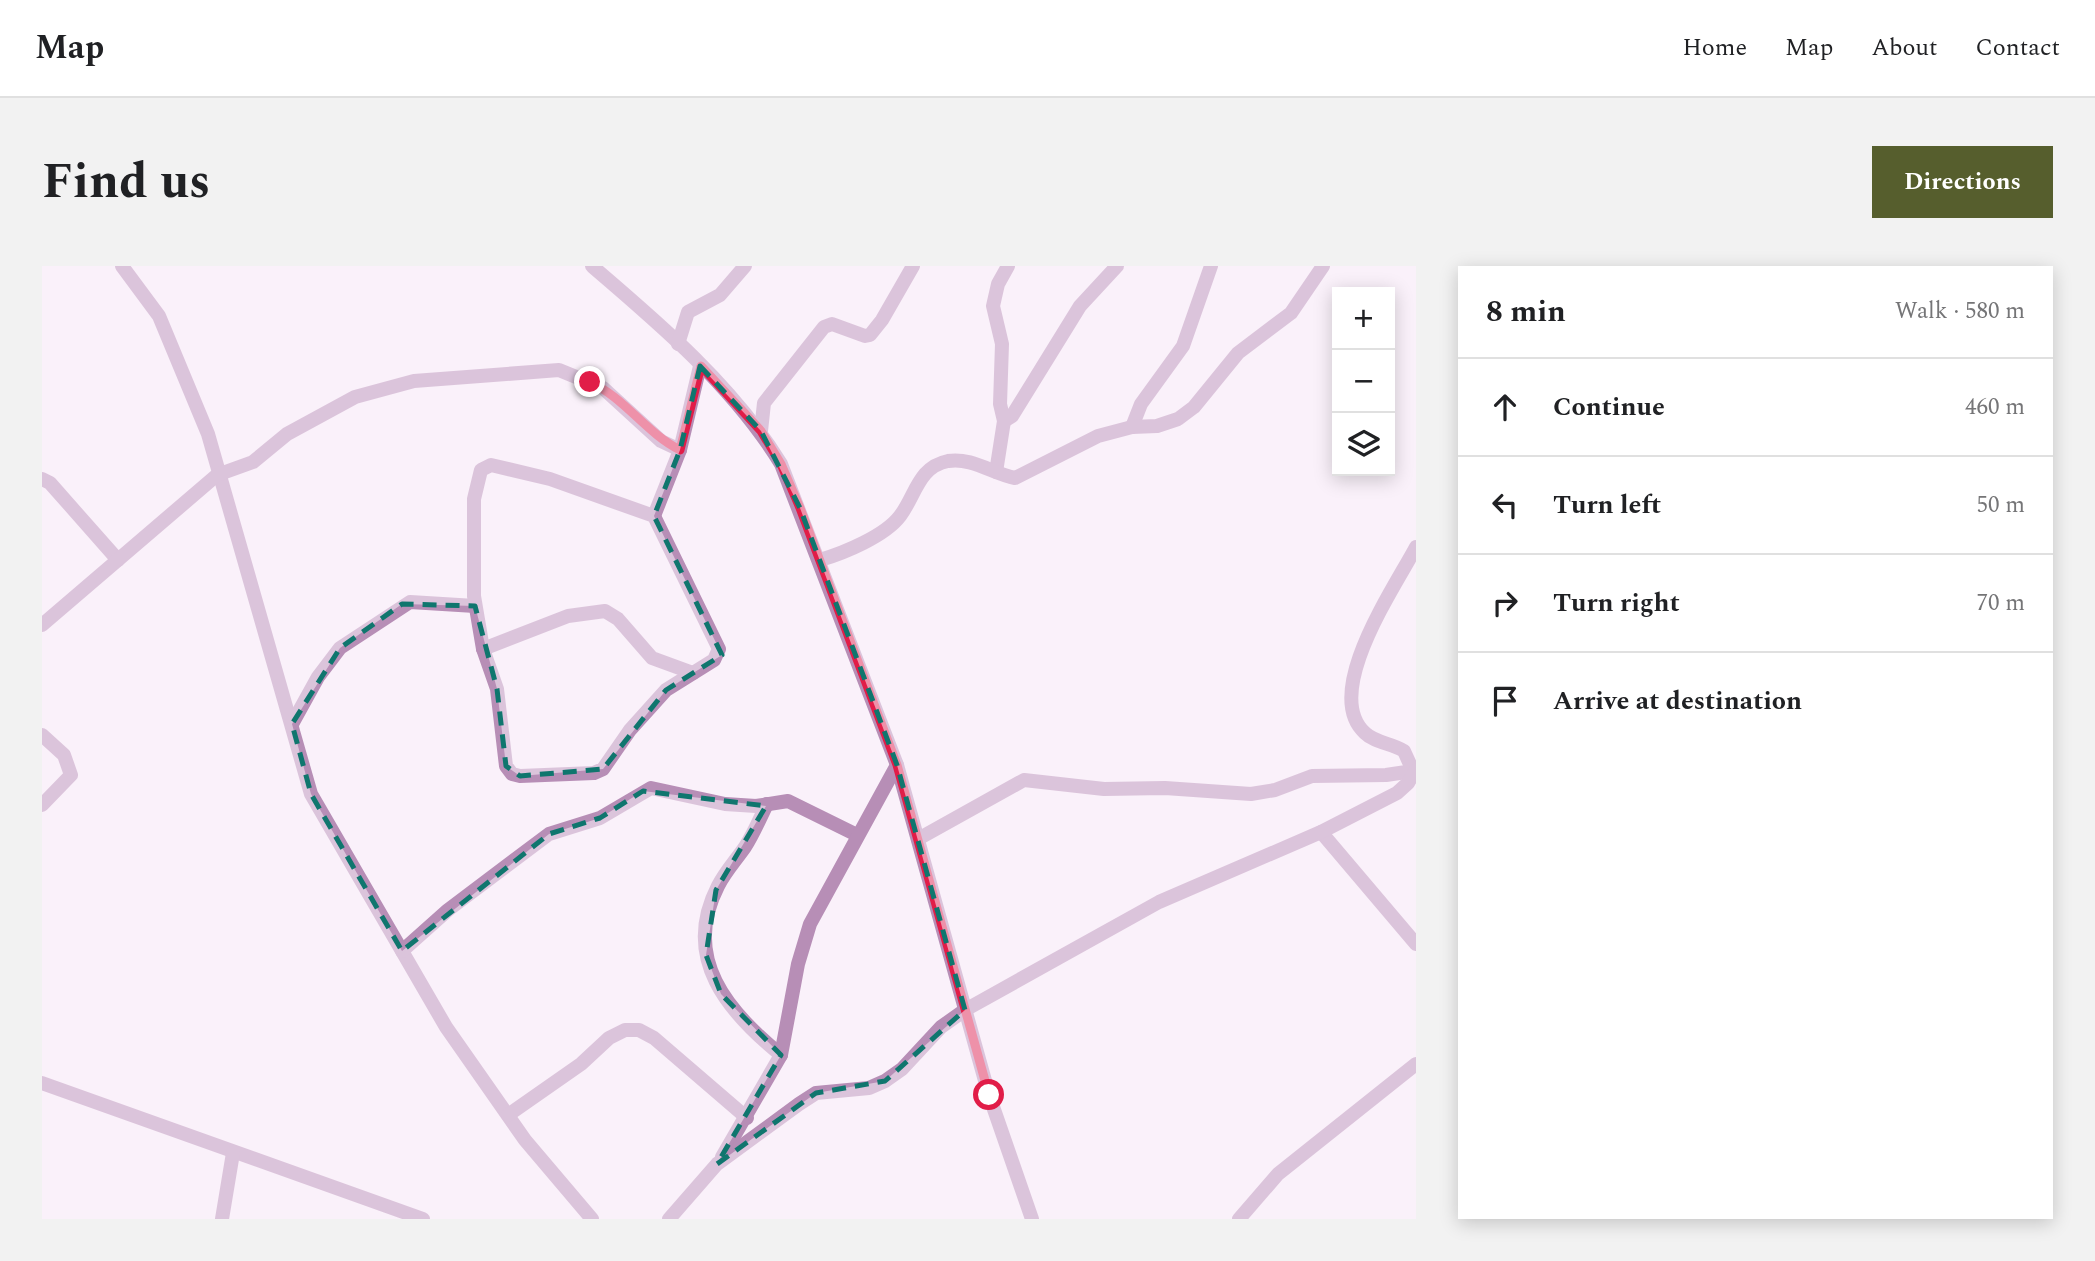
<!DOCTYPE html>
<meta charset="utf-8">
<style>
body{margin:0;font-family:Spectral,serif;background:#f2f2f2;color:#202124}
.controls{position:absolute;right:21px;top:21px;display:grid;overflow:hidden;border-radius:0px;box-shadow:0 4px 18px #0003}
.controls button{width:63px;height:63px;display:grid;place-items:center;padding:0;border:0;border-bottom:2px solid #e0e0e0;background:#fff;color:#202124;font:35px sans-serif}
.stop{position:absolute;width:21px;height:21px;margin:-16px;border:5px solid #e11d48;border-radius:50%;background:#fff}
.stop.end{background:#e11d48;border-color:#fff;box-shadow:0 2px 7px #0008}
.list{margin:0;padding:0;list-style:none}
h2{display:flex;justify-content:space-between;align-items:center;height:91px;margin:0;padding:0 28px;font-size:30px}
h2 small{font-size:23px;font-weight:400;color:#757577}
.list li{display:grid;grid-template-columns:46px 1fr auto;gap:21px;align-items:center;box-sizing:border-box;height:98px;padding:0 28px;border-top:2px solid #e0e0e0}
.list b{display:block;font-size:26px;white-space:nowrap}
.list em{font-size:23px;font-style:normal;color:#757577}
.icon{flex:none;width:38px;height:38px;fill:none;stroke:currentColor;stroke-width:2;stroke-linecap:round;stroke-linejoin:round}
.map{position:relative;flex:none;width:1374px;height:953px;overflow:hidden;border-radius:0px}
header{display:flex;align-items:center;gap:42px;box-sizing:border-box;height:98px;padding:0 35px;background:#fff;border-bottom:2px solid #e0e0e0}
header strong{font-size:33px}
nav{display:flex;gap:38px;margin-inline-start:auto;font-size:24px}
.intro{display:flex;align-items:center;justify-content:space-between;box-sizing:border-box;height:168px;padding:0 42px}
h1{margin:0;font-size:49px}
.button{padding:18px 32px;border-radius:0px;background:#565e2d;color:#fff;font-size:24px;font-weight:700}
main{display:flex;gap:42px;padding:0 42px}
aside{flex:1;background:#fff;border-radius:0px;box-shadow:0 4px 18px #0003}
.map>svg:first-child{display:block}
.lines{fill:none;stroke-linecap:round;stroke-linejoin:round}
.minor{stroke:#b78eb6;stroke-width:14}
.route{stroke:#e11d48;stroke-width:9}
.marked{fill:none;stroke:#0f766e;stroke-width:5;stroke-dasharray:14 9;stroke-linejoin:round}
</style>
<header>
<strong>Map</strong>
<nav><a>Home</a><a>Map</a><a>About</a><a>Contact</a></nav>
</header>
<div class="intro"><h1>Find us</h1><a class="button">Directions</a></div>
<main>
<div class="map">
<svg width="1374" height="953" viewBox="0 0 1374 953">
<rect width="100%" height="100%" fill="#faf1fa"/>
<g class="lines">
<g class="minor">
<path d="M 80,0 L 117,50 L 166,168 L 269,528 L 404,761 L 483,874 L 550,953"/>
<path d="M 550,0 C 618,58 692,121 739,198 L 855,499 L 947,829 L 990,953"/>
<path d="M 636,78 L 646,46 L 678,29 L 703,0"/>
<path d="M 962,155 L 970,150 L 1038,40 L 1075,0"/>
<path d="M 1090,161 L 1099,138 L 1141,80 L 1169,0"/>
<path d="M 719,165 L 722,137 L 782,61 L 790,58 L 823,70 L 828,69 L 840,54 L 871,0"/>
<path d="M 449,199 L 508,213 L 612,250 L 677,383 L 672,394 L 624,424 L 588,464 L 561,503 L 552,507 L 478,510 L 470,508 L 464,500 L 455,423 L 441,383 L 432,330 L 432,233 L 439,204 Z"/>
<path d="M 954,206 L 962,155 L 958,138 L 960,78 L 951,40 L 956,18 L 966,0"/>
<path d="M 0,213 L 8,217 L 76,294"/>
<path d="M 612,250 L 638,184"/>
<path d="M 778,294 C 802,287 843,270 858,250 C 874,229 876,201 906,195 C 930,191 951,208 973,212 L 1056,170 L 1090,161 L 1115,160 L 1136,153 L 1152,141 L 1196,87 L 1249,47 L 1281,0"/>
<path d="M 0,359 L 175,209 L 211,196 L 245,168 L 313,131 L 372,115 L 517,104 L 561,122 L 619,175 L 638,184 L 658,100"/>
<path d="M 441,383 L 526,350 L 563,345 L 576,353 L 610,392 L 651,407"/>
<path d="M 250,458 L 276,411 L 298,382 L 368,336 L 433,340"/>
<path d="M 0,469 L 22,489 L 29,509 L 0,539"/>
<path d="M 725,538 C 718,552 712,567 703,581 C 694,594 683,606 676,620 C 639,692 686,746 739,789"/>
<path d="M 1279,566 L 1374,678"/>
<path d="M 876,573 L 982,514 L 1062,523 L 1123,522 L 1209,528 L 1233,524 L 1270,510 L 1344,509 L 1371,505 L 1362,485 C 1350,477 1333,477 1323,467 C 1279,427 1353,321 1374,281"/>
<path d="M 360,685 L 406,644 L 507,568 L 558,552 L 609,522 L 683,538 L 714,540 L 746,535 L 815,569"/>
<path d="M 0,817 L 381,953"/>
<path d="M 466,849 L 539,798 L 567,772 L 583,764 L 597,764 L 612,772 L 705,852"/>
<path d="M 680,891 L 739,789 L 756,698 L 768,658 L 855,499"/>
<path d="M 180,953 L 191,887"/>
<path d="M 627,953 L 675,898 L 757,838 L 774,827 L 827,822 L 843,815 L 860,803 L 899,761 L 923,744 L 1117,636 L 1279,566 L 1355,527 L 1366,517 L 1374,504"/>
<path d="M 1197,953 L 1236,908 L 1374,798"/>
</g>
</g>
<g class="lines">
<path class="route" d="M 548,116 C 583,132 604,167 638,184 L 659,100 L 719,165 L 739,198 L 758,242 L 855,499 L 947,829"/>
</g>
<path d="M0 0H1374V953H0ZM 658,100 L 719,165 L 758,242 L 855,499 L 923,744 L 843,815 L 774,827 L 675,898 L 739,789 L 679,728 L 664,689 L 674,624 L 724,540 L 601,525 L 558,552 L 507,568 L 360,685 L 269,528 L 250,458 L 298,382 L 360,338 L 433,340 L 455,423 L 464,500 L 478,510 L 561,503 L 624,424 L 680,389 L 612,250 L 638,184 Z" fill="#faf1fa" fill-opacity=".55" fill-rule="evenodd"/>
<path class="marked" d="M 658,100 L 719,165 L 758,242 L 855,499 L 923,744 L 843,815 L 774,827 L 675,898 L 739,789 L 679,728 L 664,689 L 674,624 L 724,540 L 601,525 L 558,552 L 507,568 L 360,685 L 269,528 L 250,458 L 298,382 L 360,338 L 433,340 L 455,423 L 464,500 L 478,510 L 561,503 L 624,424 L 680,389 L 612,250 L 638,184 Z"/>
</svg>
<div class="controls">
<button>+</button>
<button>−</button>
<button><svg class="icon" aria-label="layers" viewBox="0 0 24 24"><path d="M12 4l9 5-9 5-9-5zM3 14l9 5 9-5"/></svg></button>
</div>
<div class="stop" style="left:947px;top:829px"></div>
<div class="stop end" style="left:548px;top:116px"></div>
</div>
<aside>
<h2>8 min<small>Walk · 580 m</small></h2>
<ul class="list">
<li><svg class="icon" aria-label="ahead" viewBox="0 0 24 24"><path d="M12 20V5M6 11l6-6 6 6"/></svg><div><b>Continue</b></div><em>460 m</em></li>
<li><svg class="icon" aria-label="left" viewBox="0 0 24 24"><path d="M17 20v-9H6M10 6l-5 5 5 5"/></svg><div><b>Turn left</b></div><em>50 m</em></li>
<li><svg class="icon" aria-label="right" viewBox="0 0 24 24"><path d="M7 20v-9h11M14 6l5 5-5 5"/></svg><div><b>Turn right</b></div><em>70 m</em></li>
<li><svg class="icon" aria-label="arrive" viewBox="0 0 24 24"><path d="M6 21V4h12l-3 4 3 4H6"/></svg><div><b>Arrive at destination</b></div></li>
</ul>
</aside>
</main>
